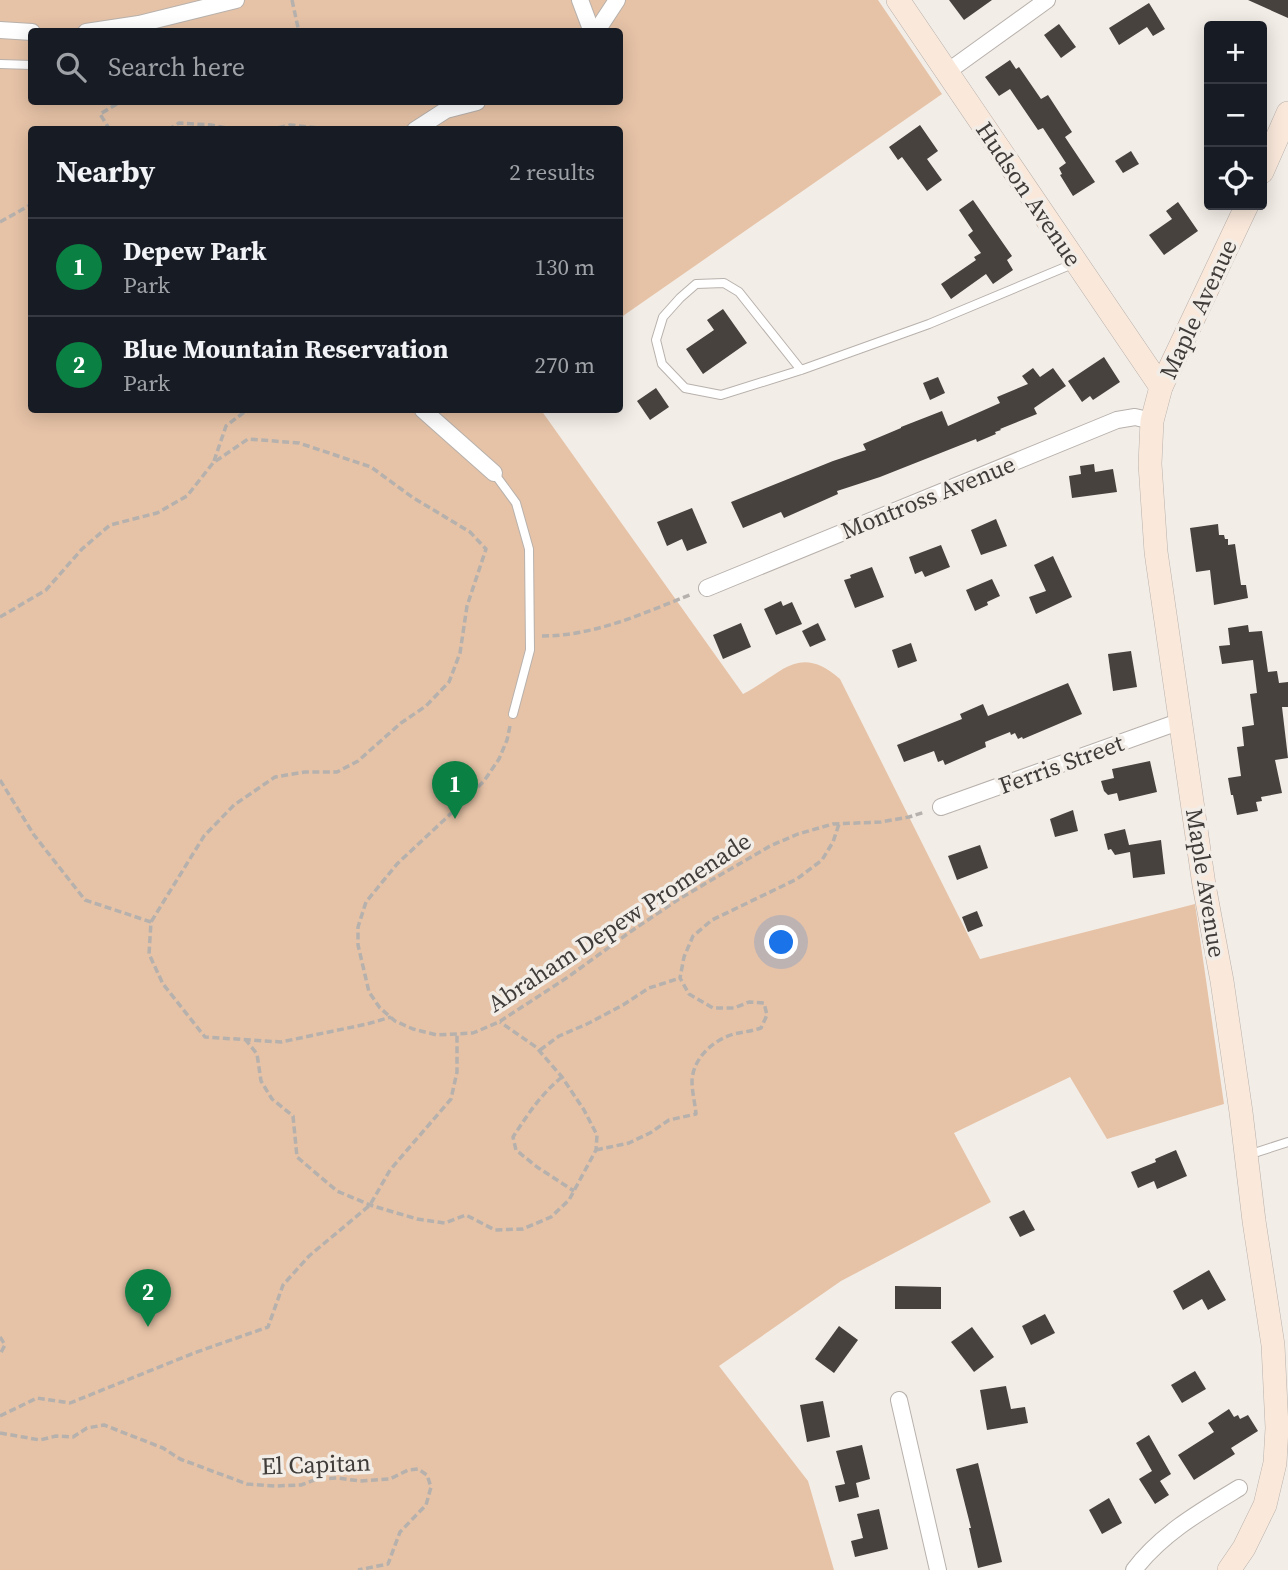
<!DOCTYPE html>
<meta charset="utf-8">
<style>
body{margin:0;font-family:"Source Serif 4",serif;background:#242831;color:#f1f3f6}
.controls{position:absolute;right:21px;top:21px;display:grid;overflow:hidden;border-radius:7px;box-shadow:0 4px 18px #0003}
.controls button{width:63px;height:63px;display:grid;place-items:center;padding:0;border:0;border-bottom:2px solid #363941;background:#171b24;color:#f1f3f6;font:35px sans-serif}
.you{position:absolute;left:782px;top:943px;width:24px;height:24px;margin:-18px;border:5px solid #fff;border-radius:50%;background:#1a73e8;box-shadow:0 0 0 10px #1a73e833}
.badge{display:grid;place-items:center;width:46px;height:46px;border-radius:50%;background:#0b8043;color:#fff;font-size:23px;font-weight:700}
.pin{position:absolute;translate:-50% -58px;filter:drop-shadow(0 2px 4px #0008)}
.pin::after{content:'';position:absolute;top:37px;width:24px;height:21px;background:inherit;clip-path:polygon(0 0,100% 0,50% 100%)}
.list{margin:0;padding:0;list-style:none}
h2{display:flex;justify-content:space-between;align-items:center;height:91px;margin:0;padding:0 28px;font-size:30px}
h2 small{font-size:23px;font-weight:400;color:#9ea1a6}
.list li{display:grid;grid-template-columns:46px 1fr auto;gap:21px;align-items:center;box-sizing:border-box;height:98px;padding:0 28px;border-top:2px solid #363941}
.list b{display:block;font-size:26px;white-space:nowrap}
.list p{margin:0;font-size:23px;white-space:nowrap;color:#9ea1a6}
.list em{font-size:23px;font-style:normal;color:#9ea1a6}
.icon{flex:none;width:38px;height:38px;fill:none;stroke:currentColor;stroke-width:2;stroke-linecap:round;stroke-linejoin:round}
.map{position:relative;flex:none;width:1288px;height:1570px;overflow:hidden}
.search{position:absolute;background:#171b24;box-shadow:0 4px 18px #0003;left:28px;top:28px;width:595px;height:77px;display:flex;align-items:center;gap:18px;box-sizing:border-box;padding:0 24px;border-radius:7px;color:#9ea1a6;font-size:26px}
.panel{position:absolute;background:#171b24;box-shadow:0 4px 18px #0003;left:28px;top:126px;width:595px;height:287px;border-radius:7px}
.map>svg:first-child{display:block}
.green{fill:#e6c3a7;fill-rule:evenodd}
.building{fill:#47423e}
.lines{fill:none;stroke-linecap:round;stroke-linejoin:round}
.lane-casing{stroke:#b8b1ac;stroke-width:10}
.street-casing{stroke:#b8b1ac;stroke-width:18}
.secondary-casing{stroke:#b8b1ac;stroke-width:24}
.path{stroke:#b6b1ad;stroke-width:3.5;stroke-dasharray:7 3.5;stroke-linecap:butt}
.lane{stroke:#fff;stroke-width:8}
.street{stroke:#fff;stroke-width:16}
.secondary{stroke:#fae9db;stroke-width:23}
.labels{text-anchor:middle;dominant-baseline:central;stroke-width:7;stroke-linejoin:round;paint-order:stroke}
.street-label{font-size:24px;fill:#3f3c3a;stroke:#f3ede7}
</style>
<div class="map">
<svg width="1288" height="1570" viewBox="0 0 1288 1570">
<rect width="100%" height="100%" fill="#f3ede7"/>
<path class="green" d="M 0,0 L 878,0 L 942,94 L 620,318 L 620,130 L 32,130 L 32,410 L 541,410 L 743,694 C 781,675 798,642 840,679 L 980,959 L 1195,904 L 1224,1104 L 1107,1139 L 1070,1077 L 954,1133 L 991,1202 L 841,1281 L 719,1366 L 808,1481 L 834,1570 L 0,1570 ZM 32,32 L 620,32 L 620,102 L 32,102 Z"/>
<g class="building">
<path d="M 949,0 L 992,0 L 964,20 Z"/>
<path d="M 1248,0 L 1288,0 L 1288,18 Z"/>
<path d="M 1149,3 L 1165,29 L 1153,36 L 1147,27 L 1119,45 L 1109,28 Z"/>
<path d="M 1059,24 L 1076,47 L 1061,58 L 1044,35 Z"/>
<path d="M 1010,60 L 1016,69 L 1019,67 L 1041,99 L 1048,95 L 1072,132 L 1065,137 L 1095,182 L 1073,196 L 1060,175 L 1062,174 L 1059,168 L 1066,163 L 1043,128 L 1038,130 L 1010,89 L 999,96 L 985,77 Z"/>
<path d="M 920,125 L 938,151 L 927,159 L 942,180 L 927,191 L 902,157 L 898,160 L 889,147 Z"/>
<path d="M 1131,151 L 1139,164 L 1123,173 L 1115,161 Z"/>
<path d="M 973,200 L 1012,256 L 1007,260 L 1013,270 L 993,284 L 986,274 L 951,299 L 941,284 L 976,260 L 974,257 L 981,253 L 968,235 L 973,231 L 959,210 Z"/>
<path d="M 1178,202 L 1198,231 L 1164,255 L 1149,235 L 1172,219 L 1166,211 Z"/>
<path d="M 723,309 L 747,343 L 703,374 L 686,349 L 714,330 L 707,320 Z"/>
<path d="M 1104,357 L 1120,382 L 1093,400 L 1090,396 L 1082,402 L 1068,381 Z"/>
<path d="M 1033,368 L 1040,377 L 1053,368 L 1066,386 L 1034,408 L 1037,414 L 1000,429 L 1001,430 L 995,432 L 996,434 L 977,442 L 976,439 L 880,477 L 837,491 L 838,494 L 784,518 L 781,512 L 743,528 L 731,502 L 833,461 L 866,450 L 863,444 L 901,428 L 901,427 L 942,411 L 948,426 L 1000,403 L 997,397 L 1028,384 L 1022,376 Z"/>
<path d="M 938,377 L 945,393 L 930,400 L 923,383 Z"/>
<path d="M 656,388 L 669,407 L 650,420 L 637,401 Z"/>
<path d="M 1094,464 L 1095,472 L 1113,469 L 1117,492 L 1072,498 L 1069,476 L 1081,474 L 1080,466 Z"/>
<path d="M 692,508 L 707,543 L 687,551 L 682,539 L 667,546 L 657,522 Z"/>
<path d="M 996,519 L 1007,546 L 981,555 L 971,530 Z"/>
<path d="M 1218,524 L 1219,535 L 1224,535 L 1225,539 L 1228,539 L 1228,545 L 1235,544 L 1241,585 L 1246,585 L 1248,598 L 1214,605 L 1210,570 L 1196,572 L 1190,528 Z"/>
<path d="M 941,545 L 950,567 L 925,577 L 922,571 L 915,574 L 909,557 Z"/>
<path d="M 1053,556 L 1072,597 L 1036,614 L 1029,597 L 1046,591 L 1034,565 Z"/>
<path d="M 872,567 L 884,597 L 855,608 L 844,580 L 851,578 L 850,575 Z"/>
<path d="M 992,579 L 1000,596 L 987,602 L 988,605 L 975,611 L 966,590 Z"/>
<path d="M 781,601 L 783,606 L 792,602 L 802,624 L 776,635 L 764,609 Z"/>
<path d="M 741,623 L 751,647 L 723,659 L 713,635 Z"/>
<path d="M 818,623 L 826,640 L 810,647 L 802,631 Z"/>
<path d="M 1248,625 L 1249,632 L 1262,631 L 1268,672 L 1277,671 L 1279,683 L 1288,682 L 1288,707 L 1282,707 L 1288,758 L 1275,760 L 1282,793 L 1261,797 L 1262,801 L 1256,802 L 1258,811 L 1237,815 L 1233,795 L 1231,795 L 1228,778 L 1241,776 L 1237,747 L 1244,746 L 1242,727 L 1254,725 L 1250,694 L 1257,693 L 1253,660 L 1222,664 L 1219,646 L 1230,645 L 1228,628 Z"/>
<path d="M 911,643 L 917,661 L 898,668 L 892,650 Z"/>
<path d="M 1131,651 L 1137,687 L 1113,691 L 1108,654 Z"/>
<path d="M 1068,683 L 1082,714 L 1023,739 L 1022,737 L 1018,739 L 1015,733 L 1011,735 L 1010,732 L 985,742 L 986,747 L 945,765 L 943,760 L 938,762 L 934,751 L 904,762 L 897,745 L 962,719 L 960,714 L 983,704 L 988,716 Z"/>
<path d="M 1150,761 L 1157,792 L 1119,801 L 1117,793 L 1108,795 L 1104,791 L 1101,781 L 1114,778 L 1112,769 Z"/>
<path d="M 1073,810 L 1078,831 L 1055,837 L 1050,819 Z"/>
<path d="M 1125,829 L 1129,845 L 1161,840 L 1165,874 L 1133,878 L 1130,852 L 1115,855 L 1111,849 L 1108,850 L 1104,834 Z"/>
<path d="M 980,845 L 988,868 L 957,880 L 948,856 Z"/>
<path d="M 977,911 L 983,926 L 968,932 L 962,917 Z"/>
<path d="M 1176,1150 L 1187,1176 L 1157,1189 L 1154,1181 L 1138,1188 L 1131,1172 L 1156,1162 L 1155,1159 Z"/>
<path d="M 1024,1210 L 1035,1230 L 1020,1237 L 1009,1217 Z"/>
<path d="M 1209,1270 L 1226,1300 L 1208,1310 L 1202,1299 L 1183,1310 L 1173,1291 Z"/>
<path d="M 895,1286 L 941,1287 L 941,1309 L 895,1309 Z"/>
<path d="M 1045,1314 L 1055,1333 L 1031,1345 L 1022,1326 Z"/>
<path d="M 839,1326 L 858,1340 L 834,1373 L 815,1359 Z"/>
<path d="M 972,1327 L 994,1357 L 974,1372 L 951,1342 Z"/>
<path d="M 1195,1371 L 1206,1389 L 1182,1403 L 1171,1385 Z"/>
<path d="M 1006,1386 L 1011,1409 L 1025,1407 L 1028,1423 L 987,1430 L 980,1390 Z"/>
<path d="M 823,1401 L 830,1437 L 807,1442 L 800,1405 Z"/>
<path d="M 1229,1409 L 1234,1417 L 1238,1415 L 1240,1419 L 1248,1415 L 1258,1431 L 1231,1448 L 1235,1454 L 1194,1480 L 1178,1455 L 1214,1432 L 1208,1423 Z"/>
<path d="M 1149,1435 L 1171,1474 L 1160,1481 L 1169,1495 L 1155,1504 L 1139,1479 L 1152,1471 L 1136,1443 Z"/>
<path d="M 862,1445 L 870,1479 L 856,1483 L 859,1497 L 839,1502 L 835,1486 L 845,1484 L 836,1451 Z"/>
<path d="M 978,1463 L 1002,1562 L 978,1568 L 969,1528 L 971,1528 L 956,1469 Z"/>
<path d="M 1109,1498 L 1122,1523 L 1102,1534 L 1089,1510 Z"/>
<path d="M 879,1509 L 888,1549 L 855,1557 L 851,1541 L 863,1538 L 857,1514 Z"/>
</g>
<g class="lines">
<defs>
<g id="lane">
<path d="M 0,64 L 32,65"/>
<path d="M 801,370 L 739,292 L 724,283 L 696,284 L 680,298 L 663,317 L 656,340 L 662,364 L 685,388 L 721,395 L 801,370 L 929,324 L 1075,263"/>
<path d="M 494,473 L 516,503 L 529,549 L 530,650 L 513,714"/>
<path d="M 1248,1155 L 1288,1142"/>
</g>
<g id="street">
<path d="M 580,0 L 592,32"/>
<path d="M 0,30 L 32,32"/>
<path d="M 86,32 L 139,24 L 236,0"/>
<path d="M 596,32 L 617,0"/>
<path d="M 947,72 L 1047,0"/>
<path d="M 415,130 L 446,110 L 477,102"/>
<path d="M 423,410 L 494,473"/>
<path d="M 707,588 L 1117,420 L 1135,417 L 1152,421"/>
<path d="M 941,807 L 1181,721"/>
<path d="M 899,1400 L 938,1570"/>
<path d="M 1134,1570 C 1161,1534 1201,1511 1239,1488"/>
</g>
<g id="secondary">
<path d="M 898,0 L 1161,387"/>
<path d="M 1262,172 L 1288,113"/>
<path d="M 1229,1570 L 1244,1548 L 1265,1505 L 1275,1463 L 1277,1428 L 1273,1345 L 1254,1221 L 1241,1112 L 1222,981 L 1204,885 L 1156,552 L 1150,464 L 1152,421 L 1161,387 L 1247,205"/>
</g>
</defs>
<use href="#lane" class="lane-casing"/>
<use href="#street" class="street-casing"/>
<use href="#secondary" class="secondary-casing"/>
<g class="path">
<path d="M 292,0 L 299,32"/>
<path d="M 110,130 L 100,114 L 117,104"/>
<path d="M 168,130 L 179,123 L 211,125 L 238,130"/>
<path d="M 268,130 L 290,125 L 319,128 L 320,130"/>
<path d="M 0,222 L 32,204"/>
<path d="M 214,461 L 226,426 L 247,410"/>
<path d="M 0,617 L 46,590 L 82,549 L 110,525 L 157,513 L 187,496 L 213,463 L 248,439 L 299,443 L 371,467 L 412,497 L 470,532 L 486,549 L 467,606 L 460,653 L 449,682 L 426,706 L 401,723 L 358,761 L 337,772 L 305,772 L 275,777 L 234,805 L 204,836 L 151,922"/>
<path d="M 542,636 C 595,636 644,613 692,594"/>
<path d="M 510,726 L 507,740 L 499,759 L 484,781 L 458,807 L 397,864 L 366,902 L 358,927 L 358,945 L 369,992 L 380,1008 L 395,1021 L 413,1029 L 437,1035 L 473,1033 L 499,1022 L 568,977 L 630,932 L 679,899 L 770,846 L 798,834 L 833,824 L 881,822 L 909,817 L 925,812"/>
<path d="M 0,780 L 34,835 L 85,900 L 151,922 L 149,954 L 163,984 L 205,1037 L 281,1042 L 367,1024 L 391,1017"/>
<path d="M 245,1039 L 257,1054 L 261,1081 L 272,1099 L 293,1116 L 297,1157 L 337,1191 L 370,1205 L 417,1219 L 445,1223 L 466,1215 L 495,1230 L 523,1229 L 551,1217 L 569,1200 L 596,1150 L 597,1135 L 584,1110 L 562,1077 L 536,1047 L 500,1022"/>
<path d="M 540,1050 L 559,1036 L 587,1024 L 623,1005 L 649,988 L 680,978"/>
<path d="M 562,1077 C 541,1094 528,1114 513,1137 L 516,1150 L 537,1167 L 574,1191"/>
<path d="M 596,1150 L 629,1143 L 650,1133 L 669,1120 L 696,1114 C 695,1103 692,1092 692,1081 C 693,1058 713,1040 734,1034 C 743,1032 752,1031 761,1028 L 767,1015 L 764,1003 L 749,1002 L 734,1008 L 713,1008 L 689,994 L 680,978 L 684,957 L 693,936 L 712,920 L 797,879 L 822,860 L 833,842 L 839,824"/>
<path d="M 0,1337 L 5,1345 L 0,1354"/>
<path d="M 0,1416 L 37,1398 L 70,1403 L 194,1353 L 268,1327 L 283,1285 L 309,1256 L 370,1205 L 390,1170 L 451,1099 L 457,1072 L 457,1034"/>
<path d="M 0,1433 L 40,1440 L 56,1436 L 73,1437 L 87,1428 L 104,1425 L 163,1448 L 180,1459 L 247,1484 L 275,1486 L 301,1485 L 317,1479 L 338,1478 L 360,1481 L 390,1479 L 408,1470 L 418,1469 L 427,1475 L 431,1487 L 426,1505 L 400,1532 L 388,1564 L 358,1570"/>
</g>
<use href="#lane" class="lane"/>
<use href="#street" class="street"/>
<use href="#secondary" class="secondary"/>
</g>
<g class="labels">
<g class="street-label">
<text transform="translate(1029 194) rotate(56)">Hudson Avenue</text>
<text transform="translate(1198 309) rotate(-65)">Maple Avenue</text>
<text transform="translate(928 497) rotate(-22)">Montross Avenue</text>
<text transform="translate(1061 764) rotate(-20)">Ferris Street</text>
<text transform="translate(1206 883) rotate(81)">Maple Avenue</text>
<text transform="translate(619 922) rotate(-33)">Abraham Depew Promenade</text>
<text transform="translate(316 1464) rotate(-2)">El Capitan</text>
</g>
</g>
</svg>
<div class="controls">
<button>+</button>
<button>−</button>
<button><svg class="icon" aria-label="locate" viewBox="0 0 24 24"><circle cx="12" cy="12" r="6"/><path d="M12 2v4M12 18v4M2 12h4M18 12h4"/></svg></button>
</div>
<div class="you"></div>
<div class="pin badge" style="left:455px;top:819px">1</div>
<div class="pin badge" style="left:148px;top:1327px">2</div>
<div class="search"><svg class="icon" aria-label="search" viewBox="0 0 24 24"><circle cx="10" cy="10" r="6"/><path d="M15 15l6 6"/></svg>Search here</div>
<section class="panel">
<h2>Nearby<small>2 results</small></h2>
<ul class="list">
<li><span class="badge">1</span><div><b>Depew Park</b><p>Park</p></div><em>130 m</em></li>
<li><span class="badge">2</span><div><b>Blue Mountain Reservation</b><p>Park</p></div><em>270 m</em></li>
</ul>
</section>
</div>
